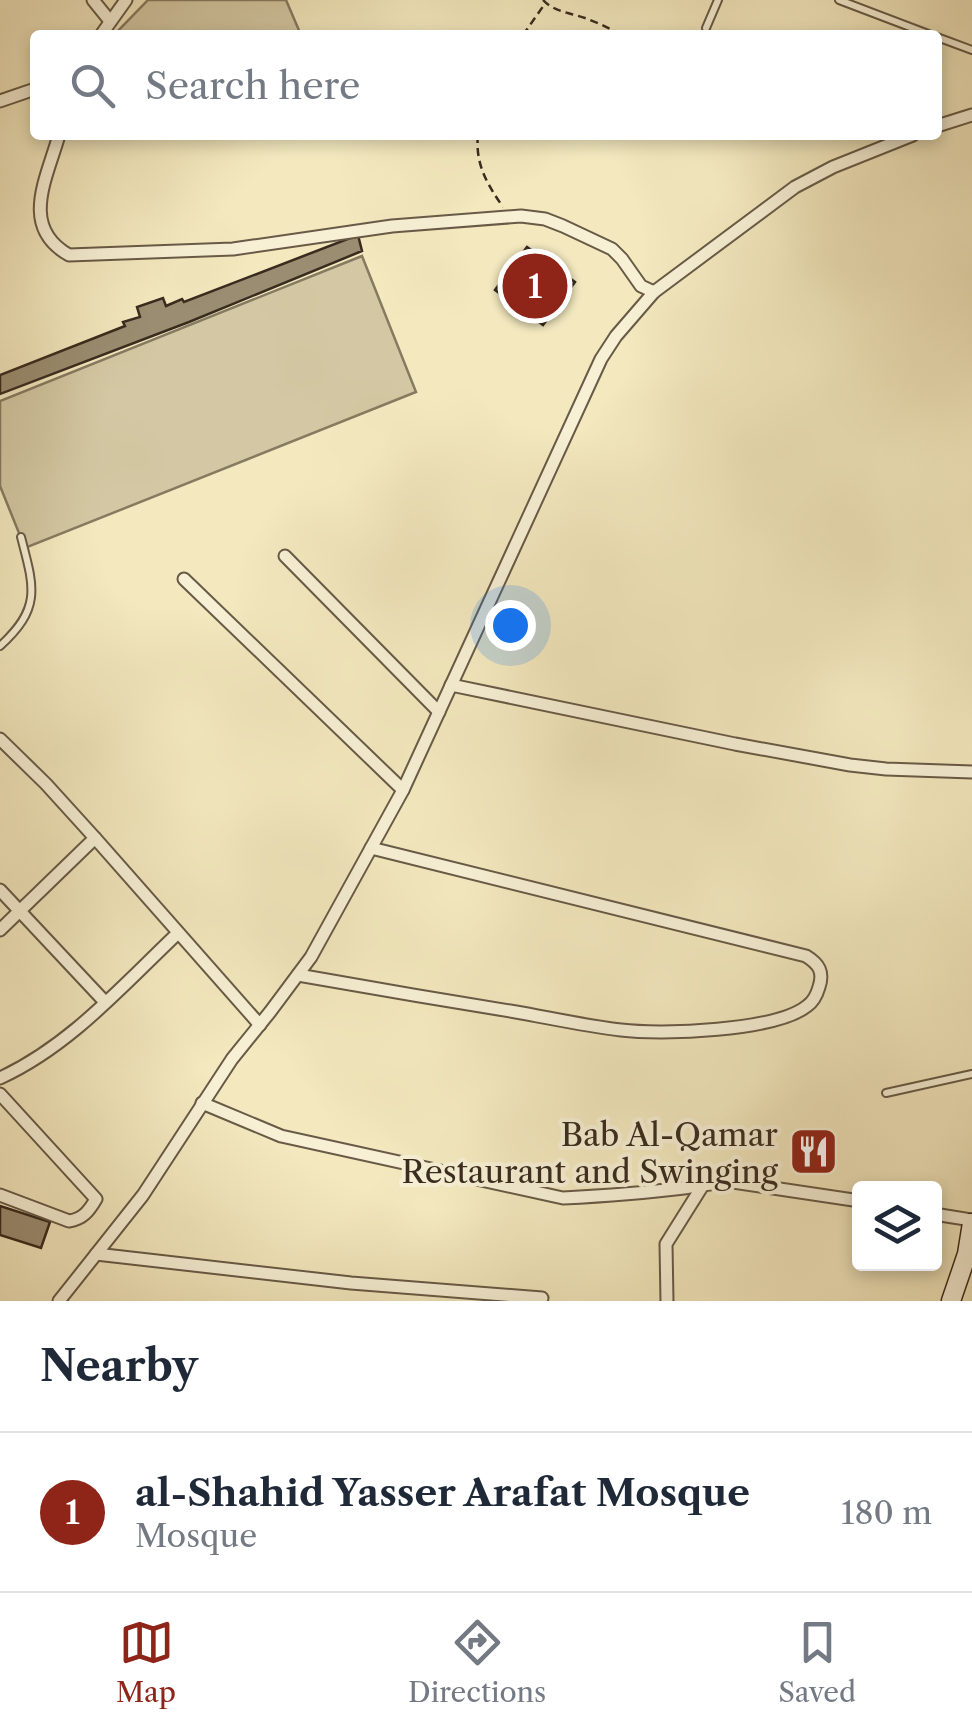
<!DOCTYPE html>
<style>
body{margin:0;font-family:"Libre Caslon Text",serif;background:#f6f6f7;color:#1f2937}
.controls{position:absolute;right:30px;bottom:30px;display:grid;overflow:hidden;border-radius:10px;box-shadow:0 5px 15px #0003}
.controls button{width:90px;height:90px;display:grid;place-items:center;padding:0;border:0;border-bottom:2px solid #e0e1e3;background:#fff;color:#1f2937;font:50px sans-serif}
.you{position:absolute;left:510px;top:625px;width:35px;height:35px;margin:-25px;border:8px solid #fff;border-radius:50%;background:#1a73e8;box-shadow:0 0 0 15px #1a73e833}
.badge{display:grid;place-items:center;width:65px;height:65px;border-radius:50%;background:#8f2418;color:#fff;font-size:32px;font-weight:700}
.pin{position:absolute;translate:-50% -50%;border:5px solid #fff;box-shadow:0 2px 10px #0006}
.list{margin:0;padding:0;list-style:none}
h2{display:flex;justify-content:space-between;align-items:center;height:130px;margin:0;padding:0 40px;font-size:42px}
h2 small{font-size:32px;font-weight:400;color:#747a83}
.list li{display:grid;grid-template-columns:65px 1fr auto;gap:30px;align-items:center;box-sizing:border-box;height:160px;padding:0 40px;border-top:2px solid #e0e1e3}
.list b{display:block;font-size:38px;white-space:nowrap}
.list p{margin:0;font-size:32px;white-space:nowrap;color:#747a83}
.list em{font-size:32px;font-style:normal;color:#747a83}
.icon{flex:none;width:55px;height:55px;fill:none;stroke:currentColor;stroke-width:2;stroke-linecap:round;stroke-linejoin:round}
.map{position:relative;flex:none;width:972px;height:1301px;overflow:hidden}
.search{position:absolute;background:#fff;box-shadow:0 5px 15px #0003;left:30px;right:30px;top:30px;height:110px;display:flex;align-items:center;gap:25px;box-sizing:border-box;padding:0 35px;border-radius:10px;color:#747a83;font-size:38px}
.sheet{height:290px;background:#fff}
nav{display:flex;justify-content:space-around;align-items:center;box-sizing:border-box;height:140px;border-top:2px solid #e0e1e3;background:#fff;font-size:28px;color:#747a83}
nav a{display:grid;justify-items:center;gap:5px}
nav .on{color:#8f2418}
.map>svg:first-child{display:block}
.green{fill:#d3c8a3;stroke:#867a60;stroke-width:2.5}
.building{fill:#9a8d71;stroke:#392b1e;stroke-width:2.5}
.lines{fill:none;stroke-linecap:round;stroke-linejoin:round}
.lane-casing{stroke:#685a46;stroke-width:10}
.street-casing{stroke:#685a46;stroke-width:15}
.secondary-casing{stroke:#392b1e;stroke-width:21}
.path{stroke:#392b1e;stroke-width:2.5;stroke-dasharray:8 5;stroke-linecap:butt}
.lane{stroke:#f7f0d5;stroke-width:6}
.street{stroke:#f7f0d5;stroke-width:11}
.secondary{stroke:#f7f0d5;stroke-width:18}
.labels{text-anchor:middle;dominant-baseline:central;stroke-width:8;stroke-linejoin:round;paint-order:stroke}
.poi-label{font-size:32px;fill:#392b1e;stroke:#f7f0d5;text-anchor:end}
</style>
<div class="map">
<svg width="972" height="1301" viewBox="0 0 972 1301">
<rect width="100%" height="100%" fill="#f3e8be"/>
<filter id="stains"><feTurbulence type="fractalNoise" baseFrequency=".002" numOctaves="4"/><feColorMatrix values="0 0 0 0 .2 0 0 0 0 .09 0 0 0 0 .02 0 0 0 .5 -.17"/></filter>
<radialGradient id="worn" r=".72"><stop offset=".6" stop-color="#630" stop-opacity="0"/><stop offset="1" stop-color="#630" stop-opacity=".3"/></radialGradient>
<g class="green">
<path d="M 148,0 L 286,0 L 301,35 L 114,35 Z"/>
<path d="M 362,256 L 416,392 L 25,548 L 0,486 L 0,401 Z"/>
</g>
<g class="building">
<path d="M 358,235 L 362,251 L 189,322 L 0,394 L 0,375 L 125,326 L 123,322 L 140,317 L 137,307 L 163,298 L 166,306 L 182,299 L 184,302 Z"/>
<path d="M 527,247 L 575,282 L 543,325 L 495,290 Z"/>
<path d="M 0,1206 L 50,1222 L 41,1248 L 0,1235 Z"/>
</g>
<g class="lines">
<defs>
<g id="lane">
<path d="M 839,0 L 931,35"/>
<path d="M 706,28 L 718,0"/>
<path d="M 937,37 L 972,50"/>
<path d="M 0,646 C 42,608 34,587 21,537"/>
<path d="M 886,1093 L 972,1074"/>
</g>
<g id="street">
<path d="M 93,0 L 110,21"/>
<path d="M 101,35 L 126,0"/>
<path d="M 0,101 L 35,89"/>
<path d="M 937,126 L 972,115"/>
<path d="M 654,292 L 795,187 L 833,167 L 913,135"/>
<path d="M 285,556 L 439,712"/>
<path d="M 184,579 L 403,790"/>
<path d="M 451,685 L 735,744 L 850,765 L 886,769 L 972,772"/>
<path d="M 0,739 L 46,784 L 95,838 L 0,930"/>
<path d="M 95,838 L 260,1025"/>
<path d="M 0,890 L 105,1002"/>
<path d="M 298,975 C 371,988 443,1000 516,1012 C 550,1018 586,1026 621,1030 C 661,1035 776,1031 807,1006 C 813,1002 817,994 819,987 C 824,972 819,964 806,956 L 371,848"/>
<path d="M 0,1078 C 70,1046 123,985 178,933"/>
<path d="M 0,1094 L 96,1199 C 89,1211 83,1219 69,1221 L 0,1195"/>
<path d="M 202,1103 L 281,1136 L 563,1198 C 603,1196 644,1193 684,1188 C 701,1186 716,1182 733,1182 L 860,1201"/>
<path d="M 934,1214 L 972,1220"/>
<path d="M 96,1254 L 351,1283 L 542,1298"/>
<path d="M 59,1301 L 143,1195 L 232,1059 L 270,1012 L 311,957 L 403,790 L 601,359 L 616,336 L 654,292 L 641,286 L 622,259 L 612,249 L 563,226 L 545,219 L 521,216 L 392,226 L 233,249 L 69,255 C 19,227 47,178 59,135"/>
<path d="M 667,1301 L 666,1244 L 703,1185"/>
</g>
<path id="secondary" d="M 951,1301 L 967,1254 L 972,1223"/>
</defs>
<use href="#lane" class="lane-casing"/>
<use href="#street" class="street-casing"/>
<use href="#secondary" class="secondary-casing"/>
<g class="path">
<path d="M 543,0 C 555,13 574,13 590,20 C 601,24 611,29 621,35"/>
<path d="M 523,35 L 544,5"/>
<path d="M 478,135 C 475,164 487,184 503,207"/>
</g>
<use href="#lane" class="lane"/>
<use href="#street" class="street"/>
<use href="#secondary" class="secondary"/>
</g>
<defs>
<symbol id="restaurant-square" viewBox="-11 -11 22 22"><rect x="-9" y="-9" width="18" height="18" rx="4" fill="#8f2418" stroke="#f7f0d5"/><path d="M-5-6h1v4h1v-4h1v4h1v-4h1v5L-1.5 .5V6h-2V.5L-5-1ZM5-6V6H3V1.5H1.5Q1.5-4 5-6Z" fill="#fff"/></symbol>
</defs>
<g fill-rule="evenodd">
<use href="#restaurant-square" x="786" y="1124" width="55" height="55"/>
</g>
<g class="labels">
<g class="poi-label">
<text x="778" y="1134">Bab Al-Qamar<tspan x="778" dy="37">Restaurant and Swinging</tspan></text>
</g>
</g>
<rect width="100%" height="100%" filter="url(#stains)"/>
<rect width="100%" height="100%" fill="url(#worn)"/>
</svg>
<div class="controls">
<button><svg class="icon" aria-label="layers" viewBox="0 0 24 24"><path d="M12 4l9 5-9 5-9-5zM3 14l9 5 9-5"/></svg></button>
</div>
<div class="you"></div>
<div class="pin badge" style="left:535px;top:286px">1</div>
<div class="search"><svg class="icon" aria-label="search" viewBox="0 0 24 24"><circle cx="10" cy="10" r="6"/><path d="M15 15l6 6"/></svg>Search here</div>
</div>
<section class="sheet">
<h2>Nearby<small></small></h2>
<ul class="list">
<li><span class="badge">1</span><div><b>al-Shahid Yasser Arafat Mosque</b><p>Mosque</p></div><em>180 m</em></li>
</ul>
</section>
<nav>
<a class="on"><svg class="icon" aria-label="map" viewBox="0 0 24 24"><path d="M3 6l6-2 6 2 6-2v14l-6 2-6-2-6 2zM9 4v14M15 6v14"/></svg>Map</a>
<a><svg class="icon" aria-label="directions" viewBox="0 0 24 24"><path d="M12 3l9 9-9 9-9-9zM9 14v-3h6M13 9l2 2-2 2"/></svg>Directions</a>
<a><svg class="icon" aria-label="saved" viewBox="0 0 24 24"><path d="M7 4h10v16l-5-4-5 4z"/></svg>Saved</a>
</nav>
